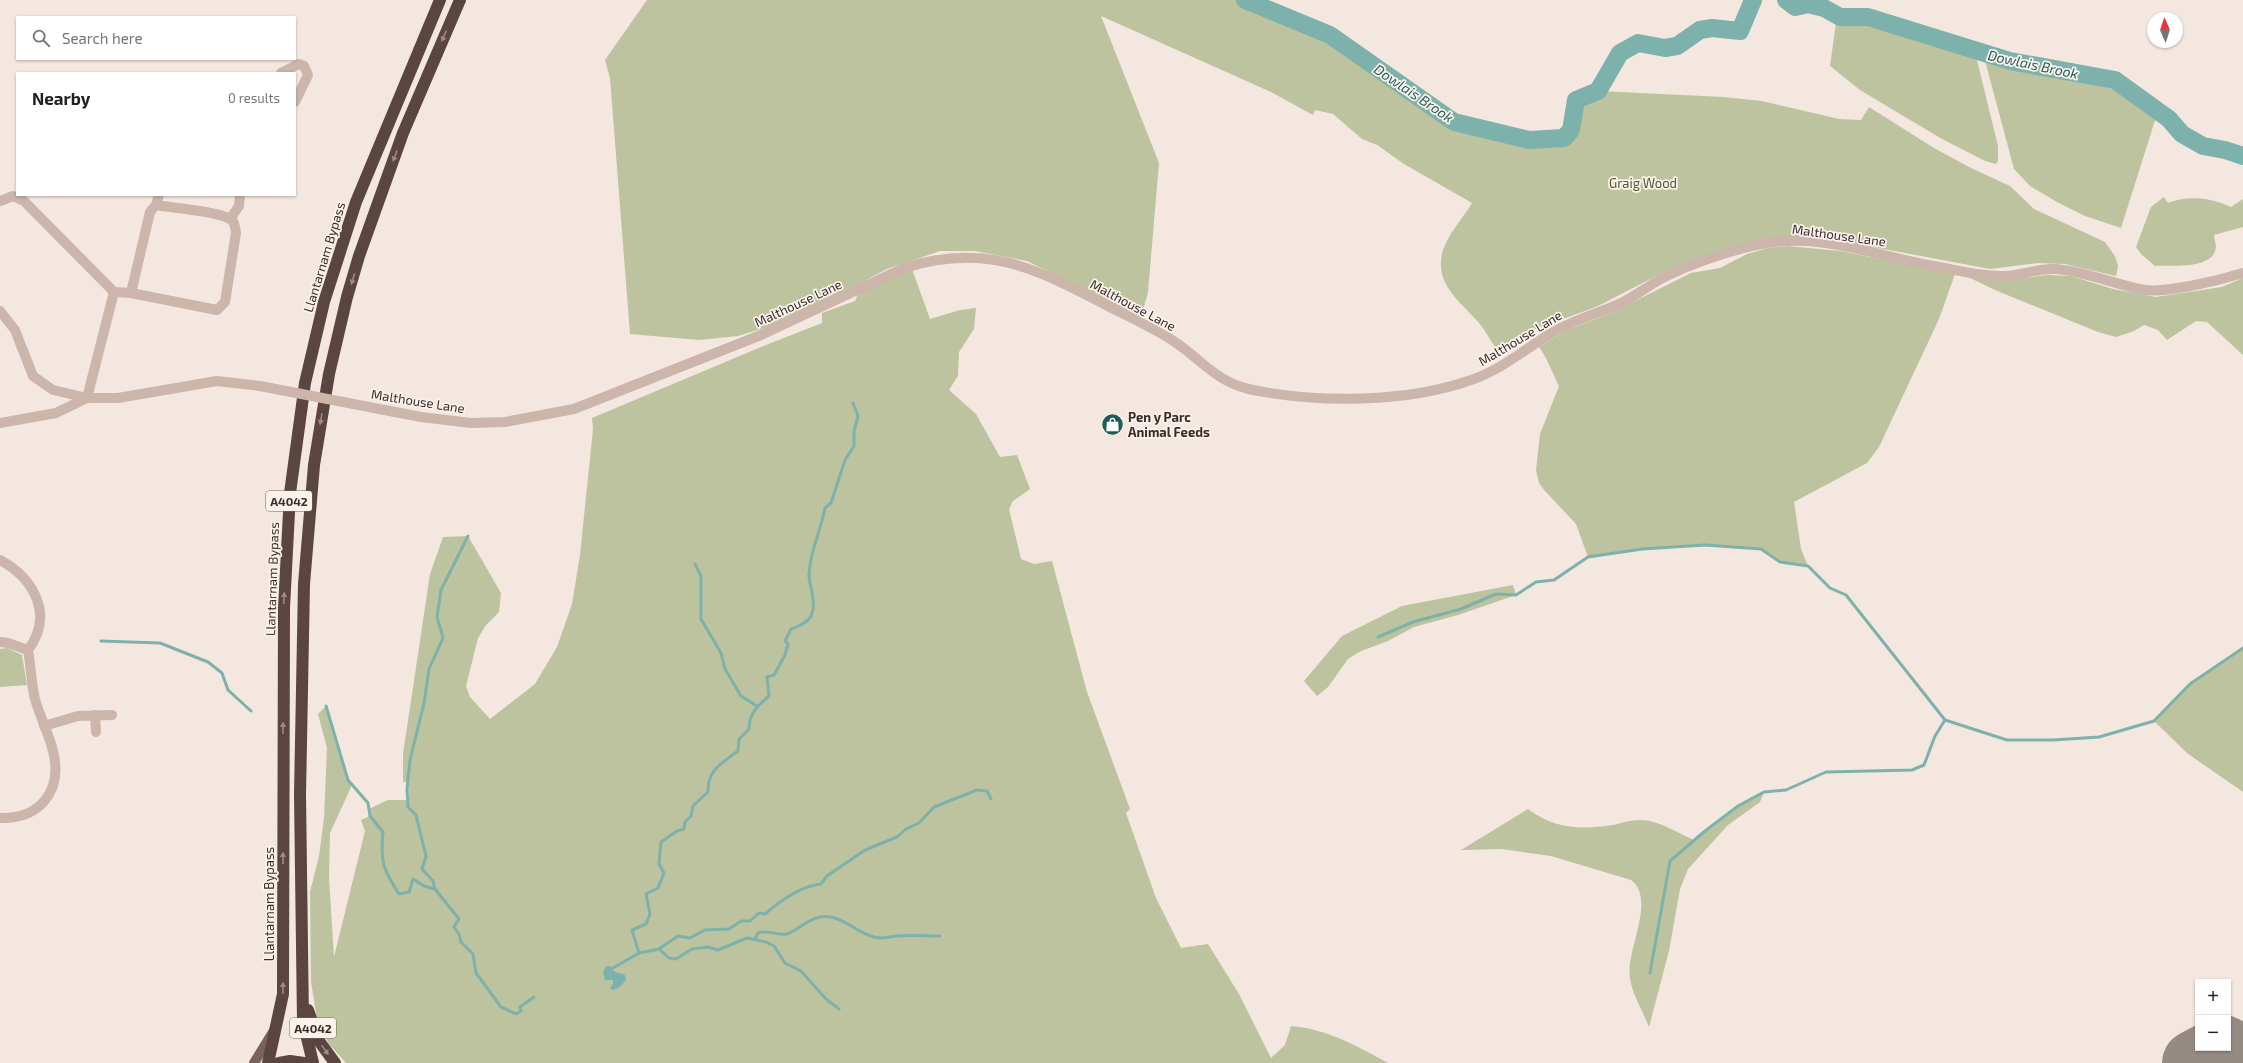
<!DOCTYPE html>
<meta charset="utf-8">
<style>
body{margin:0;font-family:"Exo 2",sans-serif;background:#f2f2f2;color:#202124}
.controls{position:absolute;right:12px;bottom:12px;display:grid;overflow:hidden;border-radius:0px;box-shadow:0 1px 3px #0004}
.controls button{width:36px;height:36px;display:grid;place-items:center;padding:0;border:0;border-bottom:1px solid #e0e0e0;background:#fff;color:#202124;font:20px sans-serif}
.compass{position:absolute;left:2147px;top:12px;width:36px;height:36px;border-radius:50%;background:#fff;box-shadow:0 1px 3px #0004;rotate:357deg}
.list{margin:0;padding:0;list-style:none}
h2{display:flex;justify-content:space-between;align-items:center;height:52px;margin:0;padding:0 16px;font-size:17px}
h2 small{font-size:13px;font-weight:400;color:#757577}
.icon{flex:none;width:22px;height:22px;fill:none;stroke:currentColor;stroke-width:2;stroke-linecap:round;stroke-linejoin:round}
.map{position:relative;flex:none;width:2243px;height:1063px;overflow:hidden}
.search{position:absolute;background:#fff;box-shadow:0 1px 3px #0004;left:16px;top:16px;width:280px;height:44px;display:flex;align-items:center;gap:10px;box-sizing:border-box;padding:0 14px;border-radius:0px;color:#757577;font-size:15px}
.panel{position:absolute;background:#fff;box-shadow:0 1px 3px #0004;left:16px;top:72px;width:280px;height:124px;border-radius:0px}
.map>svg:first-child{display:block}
.green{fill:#bcc39e;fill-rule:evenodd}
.water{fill:#7db2ac}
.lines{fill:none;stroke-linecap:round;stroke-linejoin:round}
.stream{stroke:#7db2ac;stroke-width:3}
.river{stroke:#7db2ac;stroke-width:18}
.runway{stroke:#968a84;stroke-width:66}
.street{stroke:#ccb5aa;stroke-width:10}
.primary{stroke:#7c615b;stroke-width:10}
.highway{stroke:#5b4541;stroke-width:12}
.street-bridge{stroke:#ccb5aa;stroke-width:10}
.oneway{fill:#9b8a85}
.labels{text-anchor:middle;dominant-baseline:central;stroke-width:3.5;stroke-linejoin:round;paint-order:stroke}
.shield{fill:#fbf2ec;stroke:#746764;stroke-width:1}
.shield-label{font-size:12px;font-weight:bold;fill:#3a2c2a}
.park-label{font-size:13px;fill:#4f592d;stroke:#fbf2ec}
.street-label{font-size:13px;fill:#3a2c2a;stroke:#fbf2ec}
.poi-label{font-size:13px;font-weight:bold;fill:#3a2c2a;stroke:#fbf2ec;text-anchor:start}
.water-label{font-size:14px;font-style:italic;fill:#1e5d57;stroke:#fbf2ec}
</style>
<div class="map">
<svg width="2243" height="1063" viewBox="0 0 2243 1063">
<rect width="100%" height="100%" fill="#f3e7df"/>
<g class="green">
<path d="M 647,0 L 1245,0 L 1330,35 L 1454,122 L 1529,140 L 1564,138 L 1571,130 L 1576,100 L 1598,91 L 1724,97 L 1762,101 L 1839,119 L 1861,120 L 1869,107 L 1934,148 L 1971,168 L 2010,186 L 2034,209 L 2105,242 L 2115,256 L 2118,266 L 2116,276 L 2065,264 L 2038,263 L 1990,269 L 1857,244 L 1822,239 L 1779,237 L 1754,241 L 1664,272 L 1596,307 L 1527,332 L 1497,350 C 1491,342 1486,331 1479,323 C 1460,301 1433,284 1443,250 C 1449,233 1463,218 1472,203 L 1404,164 L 1377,145 L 1362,139 L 1333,114 L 1315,110 L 1313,115 L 1271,92 L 1101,16 L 1159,163 L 1148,292 L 1141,317 L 1027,261 L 975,251 L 940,251 L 887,269 L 823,303 L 774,325 L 738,336 L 699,340 L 630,334 L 610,78 L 605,60 Z"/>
<path d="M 1837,16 L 1868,17 L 1975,52 L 1998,146 L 1998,161 L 1996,164 L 1985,161 L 1942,139 L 1860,90 L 1830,66 Z"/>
<path d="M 1983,53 L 2010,61 L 2115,80 L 2158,111 L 2121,228 L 2085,216 L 2057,202 L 2030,186 L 2014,169 Z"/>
<path d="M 2164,197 L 2168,203 C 2190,195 2210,198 2231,207 L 2243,199 L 2243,227 L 2214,235 C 2214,239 2216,243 2216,247 C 2214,270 2171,265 2155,266 L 2141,254 L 2136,247 L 2151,207 Z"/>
<path d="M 1788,246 L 1840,251 L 1955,274 L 1939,319 L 1879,447 L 1867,463 L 1794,502 L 1801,549 L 1808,566 L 1780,562 L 1761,549 L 1705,545 L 1642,549 L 1588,557 L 1576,524 L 1545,491 L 1539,483 L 1536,470 L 1540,434 L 1559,386 C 1552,373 1548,359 1539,347 L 1567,330 L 1611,313 L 1691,273 L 1720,268 L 1747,254 L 1768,248 Z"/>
<path d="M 912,269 L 930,319 L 960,310 L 976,308 L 974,329 L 959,352 L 958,376 L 949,390 L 976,414 L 1000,457 L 1017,455 L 1030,489 L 1013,501 L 1009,509 L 1021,559 L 1034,564 L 1052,561 L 1087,692 L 1130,809 L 1126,813 L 1156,898 L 1181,948 L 1208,944 L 1239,994 L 1271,1058 L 1285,1045 L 1291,1026 C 1327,1029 1357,1046 1388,1063 L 346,1063 L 329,1044 L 317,1019 L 311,982 L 310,892 L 319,856 L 324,818 L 327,748 L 318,714 L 326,706 L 348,780 L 352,785 L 330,833 L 329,879 L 334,957 L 365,831 L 361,820 L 370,816 L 369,809 L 388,800 L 408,800 L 409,781 L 403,782 L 403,754 L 430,574 L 443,537 L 468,536 L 501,593 L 499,612 L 486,625 L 478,638 L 466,686 L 470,697 L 490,719 L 535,684 L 557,647 L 572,604 L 580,555 L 593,429 L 592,418 L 761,347 L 822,323 L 822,313 L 855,301 L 858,294 ZM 613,968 L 622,982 L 619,988 L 613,984 L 612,980 L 605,980 L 605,976 Z"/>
<path d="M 2047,275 L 2071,276 L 2113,289 L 2156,297 L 2222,287 L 2243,278 L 2243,355 L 2207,322 L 2196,321 L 2167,340 L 2158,330 L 2144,325 L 2134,331 L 2116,337 L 2098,332 L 1995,290 L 1968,277 L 2010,280 Z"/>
<path d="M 1513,585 L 1516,595 L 1458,615 L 1414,627 L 1388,641 L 1361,651 L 1348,659 L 1328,687 L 1317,696 L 1304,681 L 1342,636 L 1402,606 Z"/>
<path d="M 7,648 L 22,655 L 27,685 L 0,687 L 0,649 Z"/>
<path d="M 2243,648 L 2243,792 L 2187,753 L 2154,721 L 2190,684 Z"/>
<path d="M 1764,792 L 1760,802 L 1728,825 L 1688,869 L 1680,889 L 1669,951 L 1649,1027 C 1643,1011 1632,994 1630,978 C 1625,952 1657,899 1631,880 L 1551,856 L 1502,849 L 1461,850 L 1528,809 C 1554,829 1582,830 1613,825 C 1621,823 1631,820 1640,820 C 1658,820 1678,833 1694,840 L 1738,806 Z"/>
<path d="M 2243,1020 L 2243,1048 L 2215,1063 L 2162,1063 L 2198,1044 L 2198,1048 L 2228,1048 L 2228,1028 Z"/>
</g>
<path class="water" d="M 607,966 L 610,966 L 616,972 L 625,975 L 626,980 L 619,988 L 613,990 L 610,988 L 613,984 L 612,980 L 605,980 L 603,971 Z"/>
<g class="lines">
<g class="stream">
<path d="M 695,564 L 701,576 L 701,619 L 721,653 L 725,669 L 741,696 L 757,706"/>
<path d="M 1378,637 L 1413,622 L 1461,609 L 1496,594 L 1516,595 L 1536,582 L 1554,580 L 1588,557 L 1642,549 L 1705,545 L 1761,549 L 1780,562 L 1808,566 L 1830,588 L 1846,595 L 1945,720"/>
<path d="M 101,641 L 160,643 L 208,662 L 222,673 L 228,690 L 251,711"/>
<path d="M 326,706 L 348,780 L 368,803 L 370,816 L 383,832 C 380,862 383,869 399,894 L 409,892 L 413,879 L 424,886 L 435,889 L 459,919 L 454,927 L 459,934 L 461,942 L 473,954 L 476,973 L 501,1007 L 516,1014 L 521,1011 L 520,1007 L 534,997"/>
<path d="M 435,889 L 433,881 L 422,869 L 426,856 L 416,815 L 408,807 L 407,789 L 410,760 L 424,703 L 429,669 L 443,638 L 437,617 L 441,590 L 468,536"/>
<path d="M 755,939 L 758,933 C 768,929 777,936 787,934 C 799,930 807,919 820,917 C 844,913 859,938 882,938 C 887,938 892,936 897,936 C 910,935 926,936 940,936"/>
<path d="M 659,949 L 669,958 L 676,959 L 692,949 L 708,947 L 718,950 L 747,938 L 766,942 L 774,946 L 785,963 L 801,971 L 826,999 L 839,1009"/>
<path d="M 639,953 L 632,930 L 646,924 L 650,914 L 646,894 L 658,888 L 664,873 L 659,864 L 661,842 L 677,831 L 684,829 L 685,822 L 691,816 L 693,806 L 708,792 C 707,770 722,763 738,751 L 739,739 L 749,729 C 749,714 757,706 769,696 L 767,677 L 774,675 L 785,655 L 788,644 L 785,641 L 791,629 C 798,627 808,622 811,616 C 817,604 810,588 809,576 C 809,554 821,530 825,508 L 831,503 L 845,460 L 854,446 L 854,431 L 858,416 L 853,403"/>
<path d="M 613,968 L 639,953 L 659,949 L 678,936 L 690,938 L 705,930 L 729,929 L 741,921 L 750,921 L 759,913 L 765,914 C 780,901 801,886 821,884 L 827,876 L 865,850 L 897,837 L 906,829 L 919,823 L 934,807 L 977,790 L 987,791 L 991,799"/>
<path d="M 1650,973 L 1670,861 L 1705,831 L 1738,806 L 1764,792 L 1786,790 L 1826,772 L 1912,770 L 1924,765 L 1935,736 L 1945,720 L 2007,740 L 2053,740 L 2099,737 L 2154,721 L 2190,684 L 2243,648"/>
</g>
<g class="river">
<path d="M 1245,0 L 1330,35 L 1454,122 L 1529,140 L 1564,138 L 1571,130 L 1576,100 L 1598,91 L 1620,53 L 1638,43 L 1665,48 L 1677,46 L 1700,30 L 1712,28 L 1740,31 L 1753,0"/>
<path d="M 1786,0 L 1795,7 L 1808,4 L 1824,8 L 1840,17 L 1868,17 L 2010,61 L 2115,80 L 2169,119 L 2182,134 L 2203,146 L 2225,150 L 2243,156"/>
</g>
<path class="runway" d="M 2195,1063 L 2223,1048"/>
<g class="street">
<path d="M 281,73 L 299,64 L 304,66 L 308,75 L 295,102"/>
<path d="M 0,201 L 13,196 L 24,201 L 114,292 L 131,293 L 217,310 L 225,302 L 236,233 C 235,228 235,221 230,219 C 218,211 172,208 156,205"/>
<path d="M 230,219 L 239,206 L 240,195"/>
<path d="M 131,293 L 150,212 L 156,205 L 159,195"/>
<path d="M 0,311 L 15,330 L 33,376 L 53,390 L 87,398 L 114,292"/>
<path d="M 421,417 L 471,423 L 505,422 L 574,409 L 761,335 L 904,268 C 985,242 1035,268 1106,305 C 1129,317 1154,328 1175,342 C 1203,361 1217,383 1253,390 C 1320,403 1406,403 1471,380 C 1504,369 1528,346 1557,330 C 1578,318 1601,313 1623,302 C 1635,296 1647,287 1659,280 C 1686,265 1736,248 1767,243 C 1821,234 1876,255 1928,265 C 1953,269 1980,277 2006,276 C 2022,275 2039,268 2055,269 C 2086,271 2115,285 2145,290 C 2168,293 2220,280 2243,273"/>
<path d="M 0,423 L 56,413 L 87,398 L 118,398 L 217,381 L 260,386"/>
<path d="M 0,560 C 35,579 54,616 28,650 C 31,666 31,683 35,699 C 40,717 49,734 53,751 C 63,791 40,819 0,818"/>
<path d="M 0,642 L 8,643 L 28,650"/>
<path d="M 95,715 L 96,732"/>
<path d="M 44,726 L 78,716 L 112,715"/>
</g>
<path class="primary" d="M 254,1063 L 273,1032"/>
<g class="highway">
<path d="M 308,1010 L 319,1041 L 335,1063"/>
<path d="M 268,1063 L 283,994 L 284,608 L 290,493 L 305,383 L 324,302 L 356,202 L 440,0"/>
<path d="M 279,1063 L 290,1061 L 304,1063"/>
<path d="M 313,1063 L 303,1021 L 300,795 L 304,584 L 314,465 L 329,374 L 347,297 L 359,256 L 403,133 L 460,0"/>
</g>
<path class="street-bridge" d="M 260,386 L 421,417"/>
</g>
<defs><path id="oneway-solid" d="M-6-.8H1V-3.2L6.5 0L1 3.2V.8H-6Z"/></defs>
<g class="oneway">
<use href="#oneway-solid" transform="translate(444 36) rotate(113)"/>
<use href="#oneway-solid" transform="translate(395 156) rotate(111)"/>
<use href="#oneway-solid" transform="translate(353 279) rotate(106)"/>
<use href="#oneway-solid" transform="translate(321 419) rotate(100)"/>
<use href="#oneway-solid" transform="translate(284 598) rotate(-87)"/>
<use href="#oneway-solid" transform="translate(283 728) rotate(-90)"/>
<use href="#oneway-solid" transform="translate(283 858) rotate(-90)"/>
<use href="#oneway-solid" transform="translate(283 988) rotate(-89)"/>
<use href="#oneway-solid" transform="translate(325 1050) rotate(55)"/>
</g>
<defs>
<symbol id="shop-disc" viewBox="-11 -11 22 22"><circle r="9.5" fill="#1e5d57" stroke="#fbf2ec"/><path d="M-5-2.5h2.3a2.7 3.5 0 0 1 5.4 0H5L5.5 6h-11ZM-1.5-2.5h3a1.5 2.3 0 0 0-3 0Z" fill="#fff"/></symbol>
</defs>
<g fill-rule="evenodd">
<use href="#shop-disc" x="1100" y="412" width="25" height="25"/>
</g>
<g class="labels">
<g class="shield">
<rect x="266" y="491" width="46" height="20" rx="3"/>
<rect x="290" y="1018" width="46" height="20" rx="3"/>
</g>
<g class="shield-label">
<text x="289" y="501">A4042</text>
<text x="313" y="1028">A4042</text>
</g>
<g class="park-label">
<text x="1643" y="183">Graig Wood</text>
</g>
<g class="street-label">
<text transform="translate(1839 235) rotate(8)">Malthouse Lane</text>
<text transform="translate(324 257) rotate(-73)">Llantarnam Bypass</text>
<text transform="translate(798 303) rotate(-25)">Malthouse Lane</text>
<text transform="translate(1133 305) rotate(28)">Malthouse Lane</text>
<text transform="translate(1520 338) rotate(-31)">Malthouse Lane</text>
<text transform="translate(418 401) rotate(9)">Malthouse Lane</text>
<text transform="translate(272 579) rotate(-88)">Llantarnam Bypass</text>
<text transform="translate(269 904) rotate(-90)">Llantarnam Bypass</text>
</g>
<g class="poi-label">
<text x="1128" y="417">Pen y Parc<tspan x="1128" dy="15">Animal Feeds</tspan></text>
</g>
<g class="water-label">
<text transform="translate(2033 64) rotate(12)">Dowlais Brook</text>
<text transform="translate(1414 93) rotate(34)">Dowlais Brook</text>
</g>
</g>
</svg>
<div class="controls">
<button>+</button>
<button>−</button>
</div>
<svg class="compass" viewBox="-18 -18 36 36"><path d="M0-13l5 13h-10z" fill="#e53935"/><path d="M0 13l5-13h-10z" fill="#757577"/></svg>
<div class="search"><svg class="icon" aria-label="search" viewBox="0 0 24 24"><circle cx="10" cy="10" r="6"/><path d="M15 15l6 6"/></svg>Search here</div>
<section class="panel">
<h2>Nearby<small>0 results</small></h2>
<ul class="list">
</ul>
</section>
</div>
